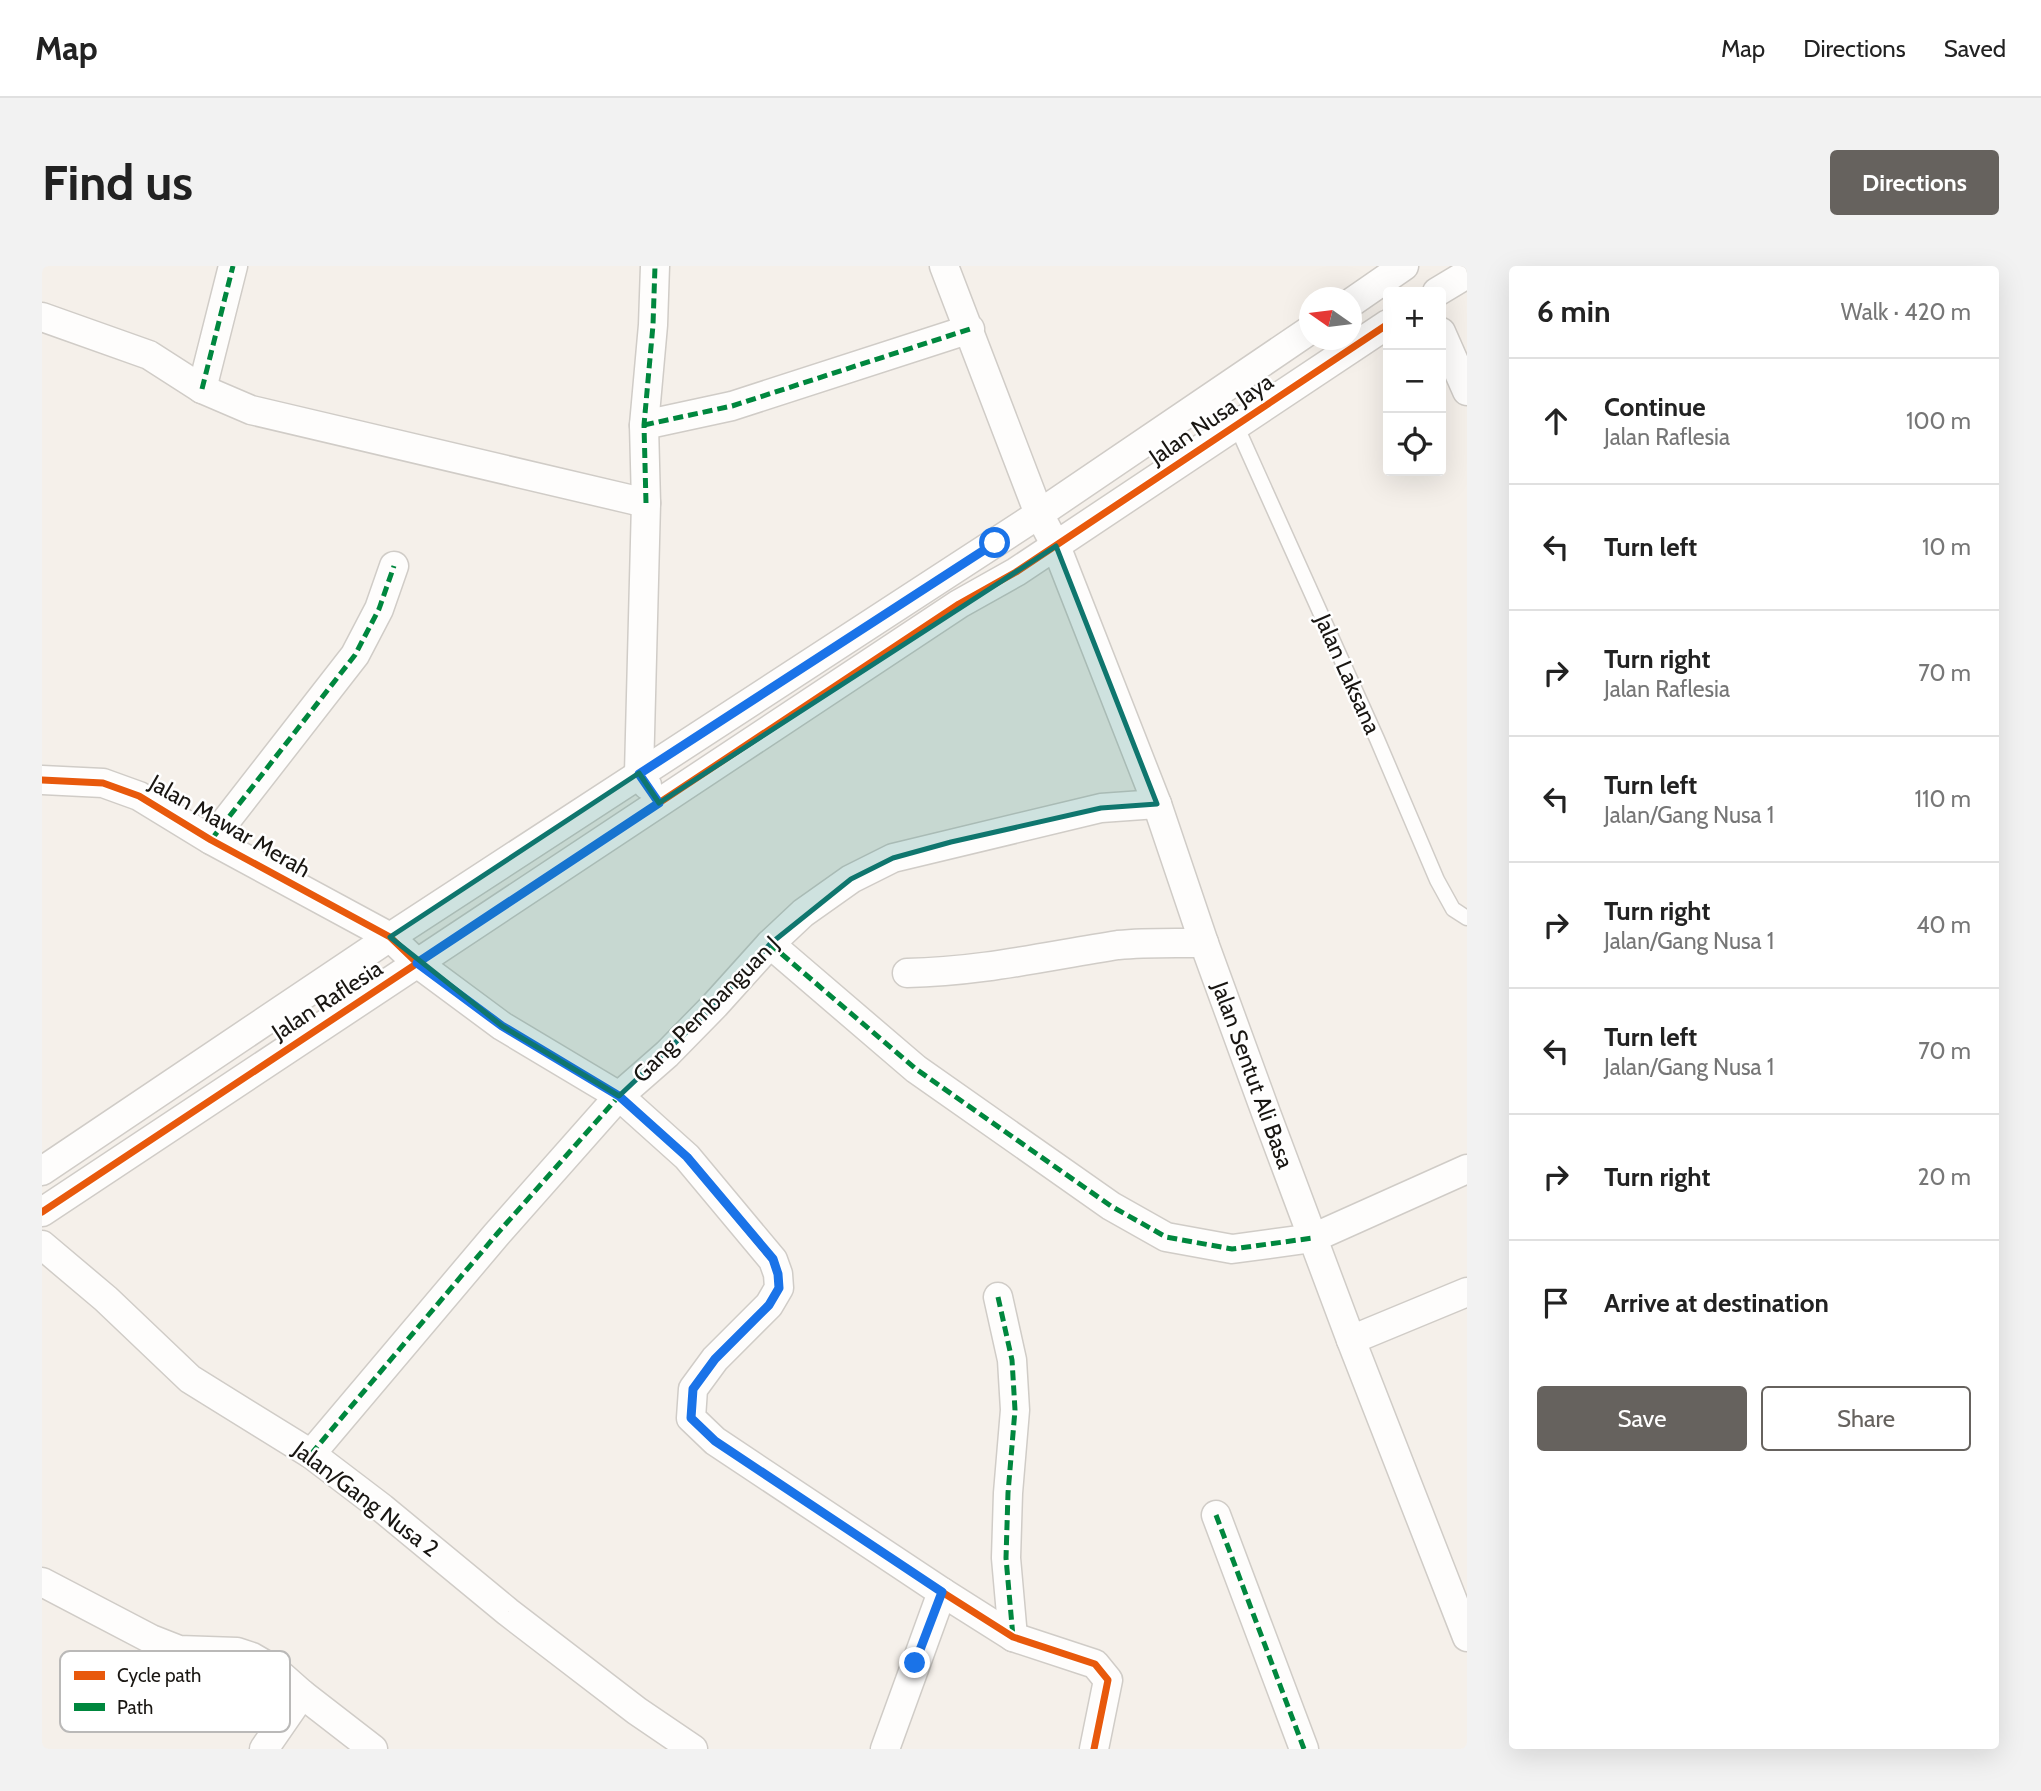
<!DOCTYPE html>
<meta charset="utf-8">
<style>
body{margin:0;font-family:Cabin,sans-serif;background:#f2f2f2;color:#222}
.controls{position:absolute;right:21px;top:21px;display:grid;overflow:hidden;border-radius:7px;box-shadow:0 7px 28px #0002}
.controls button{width:63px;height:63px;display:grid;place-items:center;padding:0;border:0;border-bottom:2px solid #e0e0e0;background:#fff;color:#222;font:35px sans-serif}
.compass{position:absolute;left:1257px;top:21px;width:63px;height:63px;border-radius:50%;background:#fff;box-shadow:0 7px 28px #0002;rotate:284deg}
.stop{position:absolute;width:21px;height:21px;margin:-16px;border:5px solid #1a73e8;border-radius:50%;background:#fff}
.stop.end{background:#1a73e8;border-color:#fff;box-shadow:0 2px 7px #0008}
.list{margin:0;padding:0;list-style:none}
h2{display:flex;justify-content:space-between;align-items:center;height:91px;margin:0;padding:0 28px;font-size:30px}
h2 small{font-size:23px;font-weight:400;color:#767676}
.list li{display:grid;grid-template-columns:46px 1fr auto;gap:21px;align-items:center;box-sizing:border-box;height:126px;padding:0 28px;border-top:2px solid #e0e0e0}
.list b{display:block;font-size:26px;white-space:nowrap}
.list p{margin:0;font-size:23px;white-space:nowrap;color:#767676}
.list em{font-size:23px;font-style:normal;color:#767676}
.actions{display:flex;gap:14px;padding:21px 28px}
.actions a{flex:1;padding:16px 0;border:2px solid #66625e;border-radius:7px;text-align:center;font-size:24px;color:#66625e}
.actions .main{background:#66625e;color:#fff}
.icon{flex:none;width:38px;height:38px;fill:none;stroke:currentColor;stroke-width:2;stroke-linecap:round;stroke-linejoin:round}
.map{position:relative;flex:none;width:1425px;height:1483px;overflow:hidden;border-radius:7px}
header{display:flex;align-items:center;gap:42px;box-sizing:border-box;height:98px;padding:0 35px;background:#fff;border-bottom:2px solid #e0e0e0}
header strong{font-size:33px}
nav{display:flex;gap:38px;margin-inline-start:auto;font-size:24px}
.intro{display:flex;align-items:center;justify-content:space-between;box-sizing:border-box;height:168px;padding:0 42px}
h1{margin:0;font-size:49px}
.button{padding:18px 32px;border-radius:7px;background:#66625e;color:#fff;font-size:24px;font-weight:700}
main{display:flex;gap:42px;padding:0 42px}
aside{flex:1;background:#fff;border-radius:7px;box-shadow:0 7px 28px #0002}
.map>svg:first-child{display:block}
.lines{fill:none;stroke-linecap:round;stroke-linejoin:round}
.service-casing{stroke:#d0ccc7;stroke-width:17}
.minor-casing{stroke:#d0ccc7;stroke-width:31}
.service{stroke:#fefdfc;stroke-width:14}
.minor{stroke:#fefdfc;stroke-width:28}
.quiet{stroke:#00873e;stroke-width:5;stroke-dasharray:10 5;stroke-linecap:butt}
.cycleway-casing{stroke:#fff;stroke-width:11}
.cycleway{stroke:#e8590c;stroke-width:7}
.route{stroke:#1a73e8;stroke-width:9}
.marked{fill:#0f766e;fill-opacity:0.2;stroke:#0f766e;stroke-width:5;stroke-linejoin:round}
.labels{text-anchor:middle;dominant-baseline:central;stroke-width:5;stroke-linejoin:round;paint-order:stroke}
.street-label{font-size:23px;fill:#191612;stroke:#fff}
.key{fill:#fff;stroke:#bab9b8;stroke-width:2}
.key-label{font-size:19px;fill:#191612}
</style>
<header>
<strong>Map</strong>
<nav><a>Map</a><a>Directions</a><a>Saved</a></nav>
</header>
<div class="intro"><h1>Find us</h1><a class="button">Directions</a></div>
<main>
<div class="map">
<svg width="1425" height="1483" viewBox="0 0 1425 1483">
<rect width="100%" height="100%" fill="#f5f0ea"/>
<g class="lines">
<defs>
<path id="service" d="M 1194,159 L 1335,473 L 1395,614 L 1411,643 L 1425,652"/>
<g id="minor">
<path d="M 902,0 L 997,248 L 1014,280 L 1115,538 L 1162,677 L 1224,847 L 1309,1074 L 1425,1371"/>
<path d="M 1395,26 L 1425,8"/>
<path d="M 1310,36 L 1362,0"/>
<path d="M 0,51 L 107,89 L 160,123 L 209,144 L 604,237"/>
<path d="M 1399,66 L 1425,125"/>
<path d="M 160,123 L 191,0"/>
<path d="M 602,159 L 690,140 L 928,63"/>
<path d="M 0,514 L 61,517 L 97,530 L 169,574 L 348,671 L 375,697 L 460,760 L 577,830 L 645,891 L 731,994 L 736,1008 L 737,1022 L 727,1039 L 673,1093 L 651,1123 L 649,1152 L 673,1175 L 900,1326 L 971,1371 L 1053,1398 L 1066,1414 L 1052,1483"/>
<path d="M 605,519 L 597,507 L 604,237 L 602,159 L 611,59 L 613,0"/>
<path d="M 169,574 L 313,389 L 337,343 L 352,300"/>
<path d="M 728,678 L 874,803 L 1069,940 L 1124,971 L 1190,983 L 1271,972 L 1425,903"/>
<path d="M 865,707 C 937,706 1005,690 1076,679 C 1104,676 1134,677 1162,677"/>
<path d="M 0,905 L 348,671 L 997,248 L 1268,64"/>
<path d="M 0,946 L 917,338 L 974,306 L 1346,58"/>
<path d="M 0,979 L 64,1033 L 148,1113 L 269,1188 L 340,1242 L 466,1346 L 595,1445 L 651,1483"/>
<path d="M 956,1031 L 970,1094 L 973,1144 L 966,1227 L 964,1292 L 971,1371"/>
<path d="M 1309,1074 L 1425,1026"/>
<path d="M 269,1188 L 454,969 L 577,830 L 625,788 L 673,739 L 728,678 L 761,647 L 809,613 L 851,592 L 1059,542 L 1115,538"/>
<path d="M 1174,1249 L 1262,1483"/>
<path d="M 0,1316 L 109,1373 L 137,1384 L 195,1386 L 210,1391 L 234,1405 L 260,1428 L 331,1483"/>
<path d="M 222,1483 L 260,1428"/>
<path d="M 843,1483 L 900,1326"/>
</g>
</defs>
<use href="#service" class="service-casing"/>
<use href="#minor" class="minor-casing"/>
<use href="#service" class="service"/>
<use href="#minor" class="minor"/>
<g class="quiet">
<path d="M 160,123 L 191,0"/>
<path d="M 602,159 L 690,140 L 928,63"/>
<path d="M 604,237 L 602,159 L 611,59 L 613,0"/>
<path d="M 169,574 L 313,389 L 337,343 L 352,300"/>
<path d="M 728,678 L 874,803 L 1069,940 L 1124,971 L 1190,983 L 1271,972"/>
<path d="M 956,1031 L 970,1094 L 973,1144 L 966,1227 L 964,1292 L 971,1371"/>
<path d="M 269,1188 L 454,969 L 577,830"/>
<path d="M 1174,1249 L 1262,1483"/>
</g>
<defs>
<g id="cycleway">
<path d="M 0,514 L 61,517 L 97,530 L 169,574 L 348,671 L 375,697 L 460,760 L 577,830 L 645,891 L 731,994 L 736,1008 L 737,1022 L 727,1039 L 673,1093 L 651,1123 L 649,1152 L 673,1175 L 900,1326 L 971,1371 L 1053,1398 L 1066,1414 L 1052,1483"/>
<path d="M 0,946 L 917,338 L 974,306 L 1346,58"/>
</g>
</defs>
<use href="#cycleway" class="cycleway-casing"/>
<use href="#cycleway" class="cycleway"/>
</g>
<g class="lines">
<path class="route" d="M 873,1397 L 900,1326 L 673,1175 L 649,1152 L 651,1123 L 673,1093 L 727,1039 L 737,1022 L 736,1008 L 731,993 L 645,891 L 577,830 L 460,760 L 375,697 L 617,537 L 597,508 L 953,277"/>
</g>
<path class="marked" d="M 1014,280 L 1115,538 L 1059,542 L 909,576 L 851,592 L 809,613 L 728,678 L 673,739 L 577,830 L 460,760 L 348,671 L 597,507 L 617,537 Z"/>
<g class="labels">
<g class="street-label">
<text transform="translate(1169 153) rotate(-34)">Jalan Nusa Jaya</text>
<text transform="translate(1306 408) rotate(66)">Jalan Laksana</text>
<text transform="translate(188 560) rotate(30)">Jalan Mawar Merah</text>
<text transform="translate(285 734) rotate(-33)">Jalan Raflesia</text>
<text transform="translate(664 743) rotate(-45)">Gang Pembanguan J</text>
<text transform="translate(1211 809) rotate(70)">Jalan Sentut Ali Basa</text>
<text transform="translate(324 1233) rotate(37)">Jalan/Gang Nusa 2</text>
</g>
</g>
<rect x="18" y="1385" width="230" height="81" rx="10" class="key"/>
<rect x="32" y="1405" width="31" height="9" fill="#e8590c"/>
<rect x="32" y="1437" width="31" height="8" fill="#00873e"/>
<g class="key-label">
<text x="75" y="1416">Cycle path</text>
<text x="75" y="1448">Path</text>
</g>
</svg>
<div class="controls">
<button>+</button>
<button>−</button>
<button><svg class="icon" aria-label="locate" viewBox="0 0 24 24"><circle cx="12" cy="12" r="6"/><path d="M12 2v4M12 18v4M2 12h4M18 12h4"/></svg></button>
</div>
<svg class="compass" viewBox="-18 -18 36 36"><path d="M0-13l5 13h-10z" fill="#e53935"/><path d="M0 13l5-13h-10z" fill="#767676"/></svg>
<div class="stop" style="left:953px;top:277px"></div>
<div class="stop end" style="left:873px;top:1397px"></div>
</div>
<aside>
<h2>6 min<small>Walk · 420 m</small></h2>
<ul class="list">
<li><svg class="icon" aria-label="ahead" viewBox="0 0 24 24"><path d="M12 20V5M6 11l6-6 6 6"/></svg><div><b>Continue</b><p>Jalan Raflesia</p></div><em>100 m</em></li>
<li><svg class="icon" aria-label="left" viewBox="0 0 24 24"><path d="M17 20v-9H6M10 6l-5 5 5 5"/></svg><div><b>Turn left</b></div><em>10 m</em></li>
<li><svg class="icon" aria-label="right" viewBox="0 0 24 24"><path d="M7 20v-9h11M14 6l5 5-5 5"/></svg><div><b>Turn right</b><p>Jalan Raflesia</p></div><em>70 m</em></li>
<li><svg class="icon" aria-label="left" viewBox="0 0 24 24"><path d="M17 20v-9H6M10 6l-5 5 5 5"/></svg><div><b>Turn left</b><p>Jalan/Gang Nusa 1</p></div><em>110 m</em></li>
<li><svg class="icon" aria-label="right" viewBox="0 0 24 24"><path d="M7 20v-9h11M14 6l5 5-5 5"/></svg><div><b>Turn right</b><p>Jalan/Gang Nusa 1</p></div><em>40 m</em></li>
<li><svg class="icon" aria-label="left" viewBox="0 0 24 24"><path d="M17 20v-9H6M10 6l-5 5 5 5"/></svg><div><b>Turn left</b><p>Jalan/Gang Nusa 1</p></div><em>70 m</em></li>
<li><svg class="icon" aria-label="right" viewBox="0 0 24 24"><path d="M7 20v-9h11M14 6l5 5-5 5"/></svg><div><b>Turn right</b></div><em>20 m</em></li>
<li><svg class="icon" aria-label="arrive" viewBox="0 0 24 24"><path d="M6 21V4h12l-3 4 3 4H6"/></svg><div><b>Arrive at destination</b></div></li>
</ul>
<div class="actions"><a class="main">Save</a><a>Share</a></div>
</aside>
</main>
